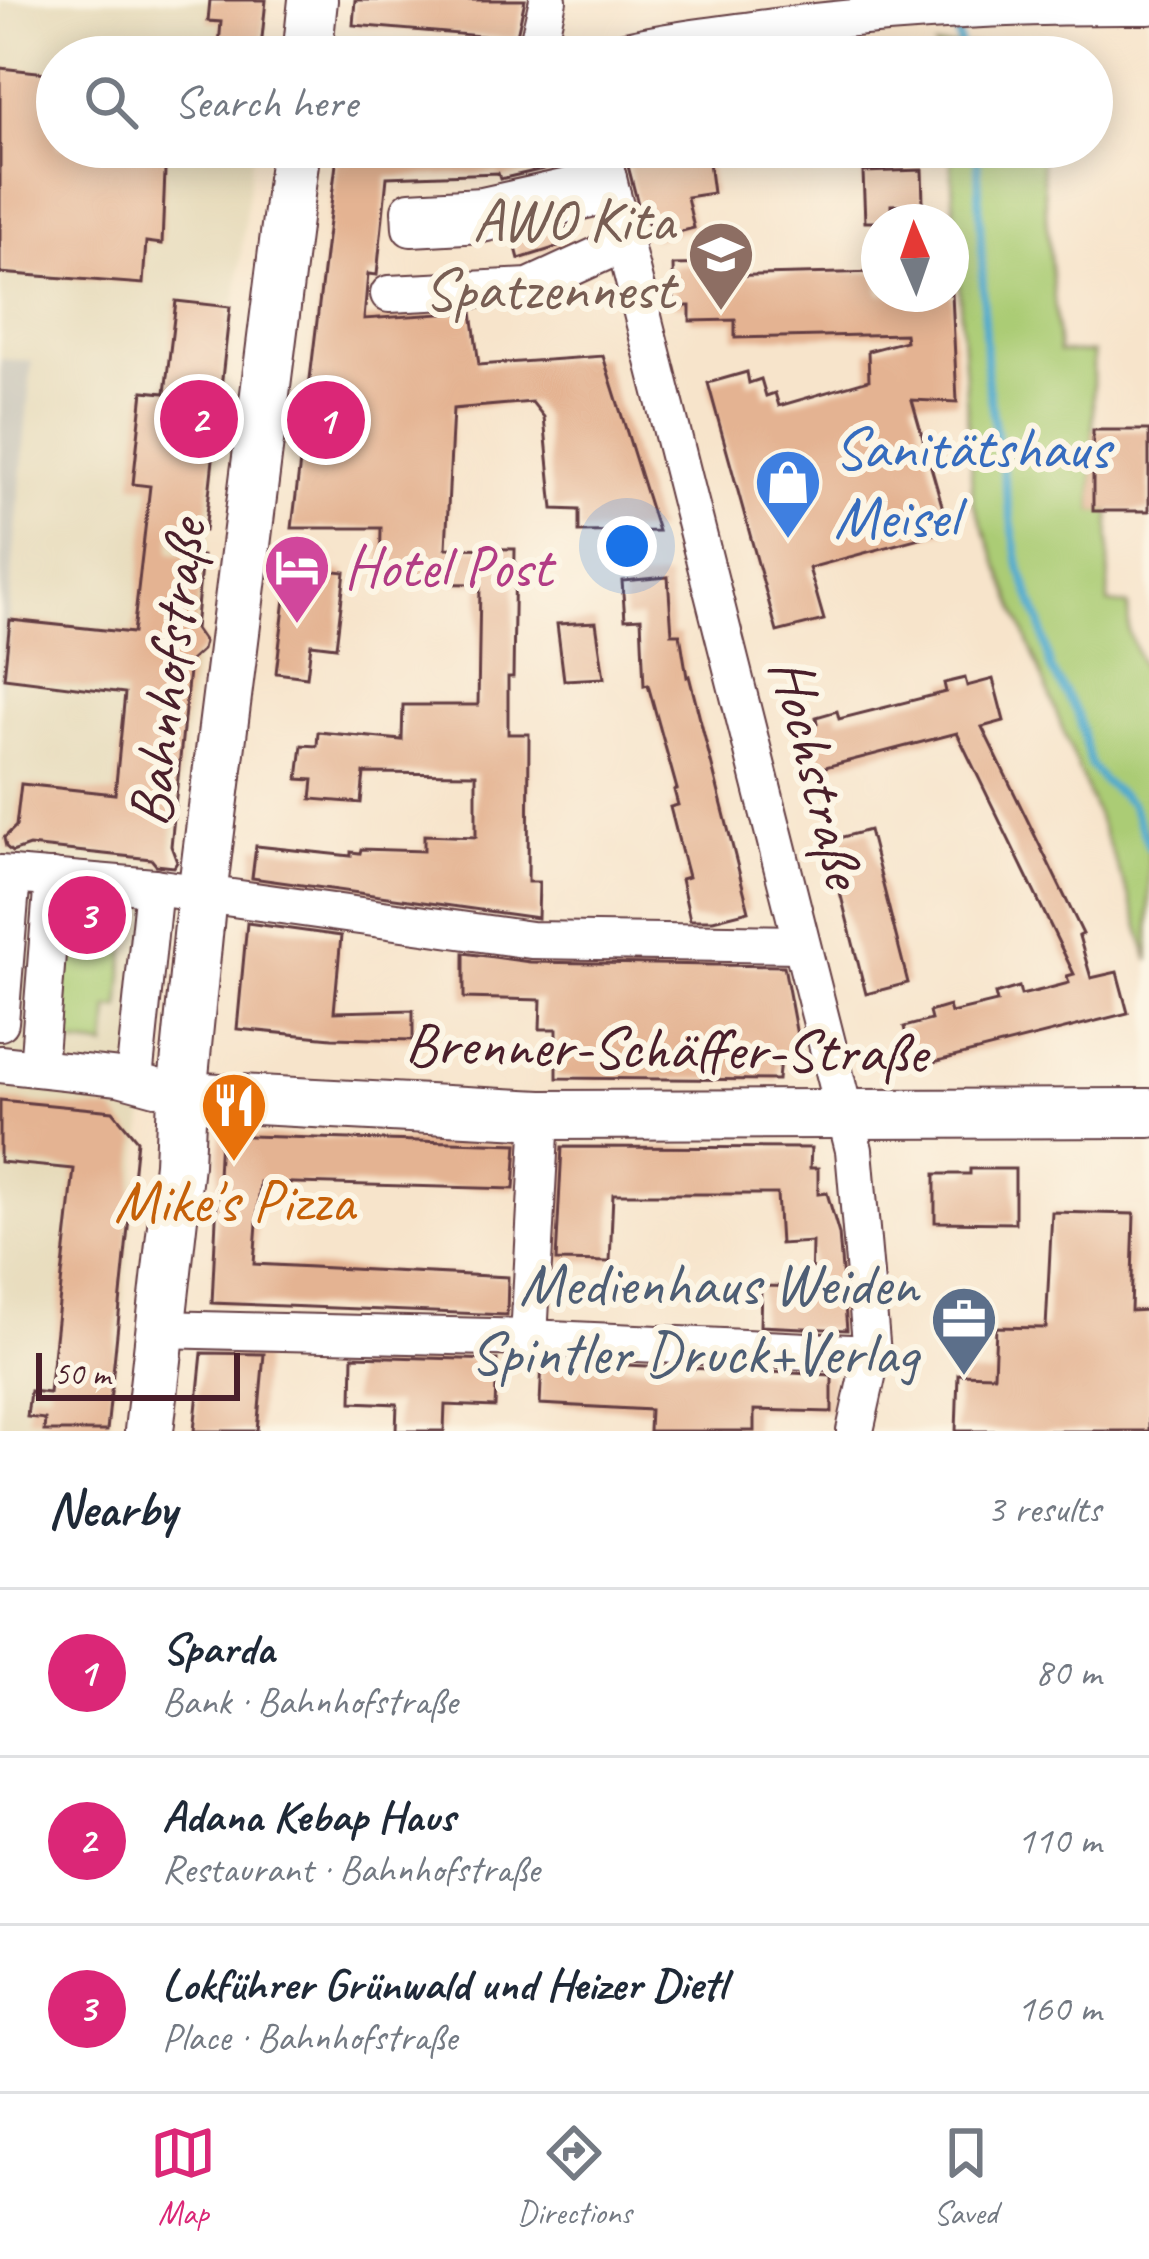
<!DOCTYPE html>
<meta charset="utf-8">
<style>
body{margin:0;font-family:Caveat,sans-serif;background:#f2f2f3;color:#1f2937}
.compass{position:absolute;left:861px;top:204px;width:108px;height:108px;border-radius:50%;background:#fff;box-shadow:0 6px 30px #0003;rotate:358deg}
.scale{position:absolute;left:36px;bottom:30px;width:204px;box-sizing:border-box;padding-left:12px;border:6px solid #4a1f2b;border-top:0;font-size:33px;line-height:42px;white-space:nowrap;color:#4a1f2b;-webkit-text-stroke:9px #fcf5e5;paint-order:stroke}
.you{position:absolute;left:627px;top:546px;width:42px;height:42px;margin:-30px;border:9px solid #fff;border-radius:50%;background:#1a73e8;box-shadow:0 0 0 18px #1a73e833}
.badge{display:grid;place-items:center;width:78px;height:78px;border-radius:50%;background:#db2777;color:#fff;font-size:39px;font-weight:700}
.pin{position:absolute;translate:-50% -50%;border:6px solid #fff;box-shadow:0 3px 12px #0006}
.list{margin:0;padding:0;list-style:none}
h2{display:flex;justify-content:space-between;align-items:center;height:156px;margin:0;padding:0 48px;font-size:51px}
h2 small{font-size:39px;font-weight:400;color:#747a83}
.list li{display:grid;grid-template-columns:78px 1fr auto;gap:36px;align-items:center;box-sizing:border-box;height:168px;padding:0 48px;border-top:3px solid #e0e1e3}
.list b{display:block;font-size:45px;white-space:nowrap}
.list p{margin:0;font-size:39px;white-space:nowrap;color:#747a83}
.list em{font-size:39px;font-style:normal;color:#747a83}
.icon{flex:none;width:66px;height:66px;fill:none;stroke:currentColor;stroke-width:2;stroke-linecap:round;stroke-linejoin:round}
.map{position:relative;flex:none;width:1149px;height:1431px;overflow:hidden}
.search{position:absolute;background:#fff;box-shadow:0 6px 30px #0003;left:36px;right:36px;top:36px;height:132px;display:flex;align-items:center;gap:30px;box-sizing:border-box;padding:0 42px;border-radius:66px;color:#747a83;font-size:45px}
.sheet{height:660px;background:#fff}
nav{display:flex;justify-content:space-around;align-items:center;box-sizing:border-box;height:168px;border-top:3px solid #e0e1e3;background:#fff;font-size:33px;color:#747a83}
nav a{display:grid;justify-items:center;gap:6px}
nav .on{color:#db2777}
.map>svg:first-child{display:block}
.built{fill:#e6daba}
.industrial{fill:#c8c4b8}
.green{fill:#abcc75;stroke:#7a7650;stroke-width:3}
.lines{fill:none;stroke-linecap:round;stroke-linejoin:round}
.stream{stroke:#4faacd;stroke-width:8}
.building{fill:#e4b392}
.minor-casing{stroke:#643d43;stroke-width:40}
.major-casing{stroke:#643d43;stroke-width:52}
.minor{stroke:#fff;stroke-width:36}
.major{stroke:#fff;stroke-width:48}
.labels{text-anchor:middle;dominant-baseline:central;stroke-width:12;stroke-linejoin:round;paint-order:stroke}
.education-label{font-size:60px;fill:#785e54;stroke:#fcf5e5;text-anchor:end}
.shop-label{font-size:60px;fill:#366cbe;stroke:#fcf5e5;text-anchor:start}
.hotel-label{font-size:60px;fill:#b23c85;stroke:#fcf5e5;text-anchor:start}
.street-label{font-size:60px;fill:#4a1f2b;stroke:#fcf5e5}
.food-label{font-size:60px;fill:#c56008;stroke:#fcf5e5}
.service-label{font-size:60px;fill:#4e5e75;stroke:#fcf5e5;text-anchor:end}
</style>
<div class="map">
<svg width="1149" height="1431" viewBox="0 0 1149 1431">
<rect width="100%" height="100%" fill="#fcf5e5"/>
<filter id="ink" filterUnits="userSpaceOnUse"><feTurbulence type="fractalNoise" baseFrequency=".00833" numOctaves="2"/><feDisplacementMap in="SourceGraphic" scale="24" xChannelSelector="R" yChannelSelector="G"/><feConvolveMatrix kernelMatrix="1 2 1 2 8 2 1 2 1" color-interpolation-filters="sRGB"/></filter>
<filter id="wash" filterUnits="userSpaceOnUse"><feTurbulence type="fractalNoise" baseFrequency=".004" numOctaves="4" result="noise"/><feDisplacementMap in="SourceGraphic" scale="48" xChannelSelector="R" yChannelSelector="G"/><feGaussianBlur stdDeviation="2.7" result="paint"/><feColorMatrix in="noise" values="0 0 0 0 0 0 0 0 0 0 0 0 0 0 0 0 0 1.4 0 .05"/><feComposite in="paint" operator="in"/></filter>
<g filter="url(#wash)">
<rect width="100%" height="100%" fill="#f7e4cb"/>
<path class="built" d="M 0,0 L 269,0 L 263,57 L 57,57 L 57,147 L 253,147 L 109,1431 L 0,1431 L 0,708 L 32,362 L 0,359 Z"/>
<path class="industrial" d="M 0,359 L 32,361 L 0,708 Z"/>
<g class="green">
<path d="M 1030,44 L 1031,57 L 937,57 L 935,47 Z"/>
<path d="M 950,147 L 1040,147 L 1059,352 L 1093,353 L 1093,510 L 1110,511 L 1108,603 L 1128,605 L 1129,633 L 1149,685 L 1149,961 L 1133,907 L 973,502 Z"/>
<path d="M 94,909 L 128,913 L 120,1009 L 109,1008 L 106,1047 L 69,1043 L 60,1034 L 68,925 L 75,916 Z"/>
</g>
<g class="lines">
<g class="stream">
<path d="M 953,19 L 964,57"/>
<path d="M 977,147 L 987,380 L 1019,565 L 1040,622 L 1051,669 L 1078,715 L 1091,766 L 1104,782 L 1131,803 L 1149,847"/>
</g>
</g>
<g id="blocks">
<g class="building">
<path d="M 210,0 L 266,0 L 260,57 L 218,57 L 221,22 L 208,21 Z"/>
<path d="M 355,0 L 525,0 L 516,39 L 353,25 Z"/>
<path d="M 0,68 L 57,74 L 57,147 L 166,147 L 162,244 L 146,242 L 143,284 L 0,273 Z"/>
<path d="M 338,147 L 548,147 L 552,167 L 500,179 L 498,173 L 387,177 L 377,275 L 368,274 L 364,319 L 472,312 L 479,365 L 603,356 L 658,531 L 579,532 L 579,510 L 553,509 L 544,417 L 532,402 L 453,409 L 446,548 L 515,549 L 513,677 L 508,677 L 508,734 L 529,734 L 528,882 L 539,882 L 538,918 L 252,878 L 256,846 L 351,856 L 351,852 L 360,853 L 361,849 L 424,851 L 424,835 L 476,837 L 476,774 L 364,773 L 361,803 L 311,799 L 313,780 L 298,779 L 302,745 L 317,746 L 318,732 L 402,740 L 403,705 L 478,705 L 480,584 L 380,583 L 381,528 L 292,528 Z"/>
<path d="M 623,147 L 707,147 L 713,193 L 687,197 L 694,228 L 653,239 L 643,207 L 639,208 Z"/>
<path d="M 922,170 L 923,204 L 891,205 L 891,222 L 865,222 L 863,172 Z"/>
<path d="M 567,228 L 570,243 L 519,259 L 514,240 Z"/>
<path d="M 718,264 L 718,276 L 879,272 L 879,294 L 952,294 L 957,402 L 912,400 L 949,530 L 809,568 L 824,620 L 777,632 L 708,383 L 747,372 L 749,383 L 761,379 L 766,396 L 775,393 L 779,406 L 869,380 L 868,351 L 906,341 L 905,334 L 735,338 L 735,320 L 690,321 L 690,306 L 674,306 L 673,265 Z"/>
<path d="M 176,301 L 230,307 L 205,531 L 171,532 L 170,553 L 202,556 L 195,629 L 204,642 L 202,650 L 190,661 L 171,846 L 177,862 L 174,867 L 156,865 L 151,859 L 29,846 L 12,852 L 6,847 L 4,838 L 16,826 L 21,784 L 115,794 L 125,693 L 4,678 L 10,620 L 133,633 L 150,486 L 133,484 L 143,391 L 165,393 Z"/>
<rect x="1093" y="430" width="56" height="81"/>
<path d="M 289,566 L 345,572 L 336,647 L 311,644 L 307,677 L 276,673 Z"/>
<path d="M 668,577 L 672,634 L 680,634 L 687,677 L 689,676 L 749,911 L 713,920 L 690,920 L 681,879 L 688,877 L 670,807 L 678,805 L 674,790 L 677,789 L 648,685 L 644,686 L 641,618 L 625,619 L 622,581 Z"/>
<path d="M 596,622 L 604,678 L 564,680 L 557,624 Z"/>
<path d="M 965,678 L 967,686 L 993,679 L 1004,721 L 982,727 L 1083,934 L 1079,936 L 1091,978 L 1117,972 L 1128,1013 L 914,1067 L 904,1027 L 931,1020 L 929,1012 L 949,1006 L 951,1013 L 997,1002 L 995,994 L 1019,987 L 1021,995 L 1046,989 L 1069,983 L 1067,976 L 1074,974 L 957,733 L 810,771 L 799,729 L 817,724 L 816,717 L 837,711 L 839,719 L 946,692 L 944,683 Z"/>
<path d="M 869,830 L 908,983 L 866,994 L 827,841 Z"/>
<path d="M 247,923 L 341,936 L 334,1012 L 413,1010 L 413,1040 L 332,1038 L 237,1029 Z"/>
<path d="M 464,953 L 530,962 L 784,966 L 801,1057 L 780,1059 L 778,1080 L 557,1078 L 557,1029 L 540,1029 L 541,1000 L 464,998 Z"/>
<path d="M 0,1100 L 113,1111 L 137,1140 L 107,1431 L 44,1431 L 45,1419 L 27,1417 L 30,1391 L 49,1393 L 74,1169 L 0,1162 Z"/>
<path d="M 220,1135 L 517,1144 L 514,1189 L 260,1182 L 254,1264 L 508,1277 L 507,1315 L 212,1303 Z"/>
<path d="M 562,1147 L 811,1148 L 810,1168 L 818,1168 L 818,1194 L 827,1193 L 839,1234 L 847,1330 L 760,1326 L 761,1286 L 811,1287 L 812,1242 L 780,1244 L 777,1194 L 613,1194 L 610,1262 L 556,1261 Z"/>
<path d="M 970,1169 L 1015,1169 L 1015,1223 L 935,1222 L 935,1174 L 970,1174 Z"/>
<path d="M 1052,1212 L 1134,1214 L 1131,1311 L 1149,1310 L 1149,1431 L 956,1431 L 958,1374 L 994,1375 L 996,1327 L 1046,1328 Z"/>
<path d="M 202,1353 L 264,1354 L 257,1431 L 194,1431 Z"/>
<path d="M 353,1356 L 497,1360 L 495,1407 L 445,1405 L 444,1431 L 396,1431 L 397,1404 L 352,1402 Z"/>
<path d="M 542,1361 L 832,1375 L 832,1412 L 754,1410 L 754,1431 L 649,1431 L 650,1410 L 540,1404 Z"/>
</g>
</g>
</g>
<g filter="url(#ink)">
<use href="#blocks" fill-opacity="0" stroke="#643d43" stroke-width="3"/>
<g class="lines">
<defs>
<g id="minor">
<path d="M 535,57 L 548,0"/>
<path d="M 598,57 C 648,43 700,37 752,30 C 885,11 1015,5 1149,6"/>
<path d="M 600,147 L 854,1150 L 872,1354 L 855,1431"/>
<path d="M 608,178 L 482,206 L 410,210 L 411,228 L 482,224 L 612,194"/>
<path d="M 389,294 L 529,287 L 625,243"/>
<path d="M 0,874 L 154,887 L 531,940 L 801,944"/>
<path d="M 0,1022 L 12,875"/>
<path d="M 0,1064 L 119,1077 L 156,1087"/>
<path d="M 38,1068 L 53,878"/>
<path d="M 134,1079 L 154,887"/>
<path d="M 160,1329 L 529,1338 L 872,1354"/>
<path d="M 529,1338 L 541,1115"/>
</g>
<g id="major">
<path d="M 307,57 L 313,0"/>
<path d="M 182,1096 L 541,1115 L 1149,1113"/>
<path d="M 149,1431 L 179,1164 L 182,1096 L 202,895 L 296,147"/>
</g>
</defs>
<use href="#minor" class="minor-casing"/>
<use href="#major" class="major-casing"/>
<use href="#minor" class="minor"/>
<use href="#major" class="major"/>
</g>
</g>
<defs>
<symbol id="school-pin" viewBox="-11 -11 22 30"><path d="M0 17L-7.5 6A9.5 9.5 0 1 1 7.5 6Z" fill="#8d6e63" stroke="#fcf5e5"/><path d="M0-5L7-2L0 1L-7-2ZM-4 1L0 2.5L4 1V4Q0 6-4 4Z" fill="#fff"/></symbol>
<symbol id="shop-pin" viewBox="-11 -11 22 30"><path d="M0 17L-7.5 6A9.5 9.5 0 1 1 7.5 6Z" fill="#3f7fe0" stroke="#fcf5e5"/><path d="M-5-2.5h2.3a2.7 3.5 0 0 1 5.4 0H5L5.5 6h-11ZM-1.5-2.5h3a1.5 2.3 0 0 0-3 0Z" fill="#fff"/></symbol>
<symbol id="hotel-pin" viewBox="-11 -11 22 30"><path d="M0 17L-7.5 6A9.5 9.5 0 1 1 7.5 6Z" fill="#d1479c" stroke="#fcf5e5"/><path d="M-6-4.5h1.5V1H6V5H4.5V3h-9V5H-6ZM-4 0a1.8 1.8 0 1 1 3.6 0ZM.5 0V-2.5h3Q6-2.5 6 0Z" fill="#fff"/></symbol>
<symbol id="restaurant-pin" viewBox="-11 -11 22 30"><path d="M0 17L-7.5 6A9.5 9.5 0 1 1 7.5 6Z" fill="#e8710a" stroke="#fcf5e5"/><path d="M-5-6h1v4h1v-4h1v4h1v-4h1v5L-1.5 .5V6h-2V.5L-5-1ZM5-6V6H3V1.5H1.5Q1.5-4 5-6Z" fill="#fff"/></symbol>
<symbol id="office-pin" viewBox="-11 -11 22 30"><path d="M0 17L-7.5 6A9.5 9.5 0 1 1 7.5 6Z" fill="#5c6f8a" stroke="#fcf5e5"/><path d="M-6-3h4V-5.5h4V-3h4V5H-6ZM-1-4.5V-3h2v-1.5ZM-6 0V1H6V0Z" fill="#fff"/></symbol>
</defs>
<g fill-rule="evenodd">
<use href="#school-pin" x="683" y="216" width="76" height="104"/>
<use href="#shop-pin" x="750" y="444" width="76" height="104"/>
<use href="#hotel-pin" x="259" y="529" width="76" height="104"/>
<use href="#restaurant-pin" x="196" y="1067" width="76" height="104"/>
<use href="#office-pin" x="926" y="1281" width="76" height="104"/>
</g>
<g class="labels">
<g class="education-label">
<text x="674" y="220">AWO Kita<tspan x="674" dy="69">Spatzennest</tspan></text>
</g>
<g class="shop-label">
<text x="834" y="448">Sanitätshaus<tspan x="834" dy="69">Meisel</tspan></text>
</g>
<g class="hotel-label">
<text x="344" y="567">Hotel Post</text>
</g>
<g class="street-label">
<text transform="translate(167 673) rotate(-83)">Bahnhofstraße</text>
<text transform="translate(818 772) rotate(76)">Hochstraße</text>
<text transform="translate(666 1048) rotate(1)">Brenner-Schäffer-Straße</text>
</g>
<g class="food-label">
<text x="234" y="1201">Mike's Pizza</text>
</g>
<g class="service-label">
<text x="918" y="1284">Medienhaus Weiden<tspan x="918" dy="69">Spintler Druck+Verlag</tspan></text>
</g>
</g>
</svg>
<svg class="compass" viewBox="-18 -18 36 36"><path d="M0-13l5 13h-10z" fill="#e53935"/><path d="M0 13l5-13h-10z" fill="#747a83"/></svg>
<div class="scale">50 m</div>
<div class="you"></div>
<div class="pin badge" style="left:326px;top:420px">1</div>
<div class="pin badge" style="left:199px;top:419px">2</div>
<div class="pin badge" style="left:87px;top:915px">3</div>
<div class="search"><svg class="icon" aria-label="search" viewBox="0 0 24 24"><circle cx="10" cy="10" r="6"/><path d="M15 15l6 6"/></svg>Search here</div>
</div>
<section class="sheet">
<h2>Nearby<small>3 results</small></h2>
<ul class="list">
<li><span class="badge">1</span><div><b>Sparda</b><p>Bank · Bahnhofstraße</p></div><em>80 m</em></li>
<li><span class="badge">2</span><div><b>Adana Kebap Haus</b><p>Restaurant · Bahnhofstraße</p></div><em>110 m</em></li>
<li><span class="badge">3</span><div><b>Lokführer Grünwald und Heizer Dietl</b><p>Place · Bahnhofstraße</p></div><em>160 m</em></li>
</ul>
</section>
<nav>
<a class="on"><svg class="icon" aria-label="map" viewBox="0 0 24 24"><path d="M3 6l6-2 6 2 6-2v14l-6 2-6-2-6 2zM9 4v14M15 6v14"/></svg>Map</a>
<a><svg class="icon" aria-label="directions" viewBox="0 0 24 24"><path d="M12 3l9 9-9 9-9-9zM9 14v-3h6M13 9l2 2-2 2"/></svg>Directions</a>
<a><svg class="icon" aria-label="saved" viewBox="0 0 24 24"><path d="M7 4h10v16l-5-4-5 4z"/></svg>Saved</a>
</nav>
